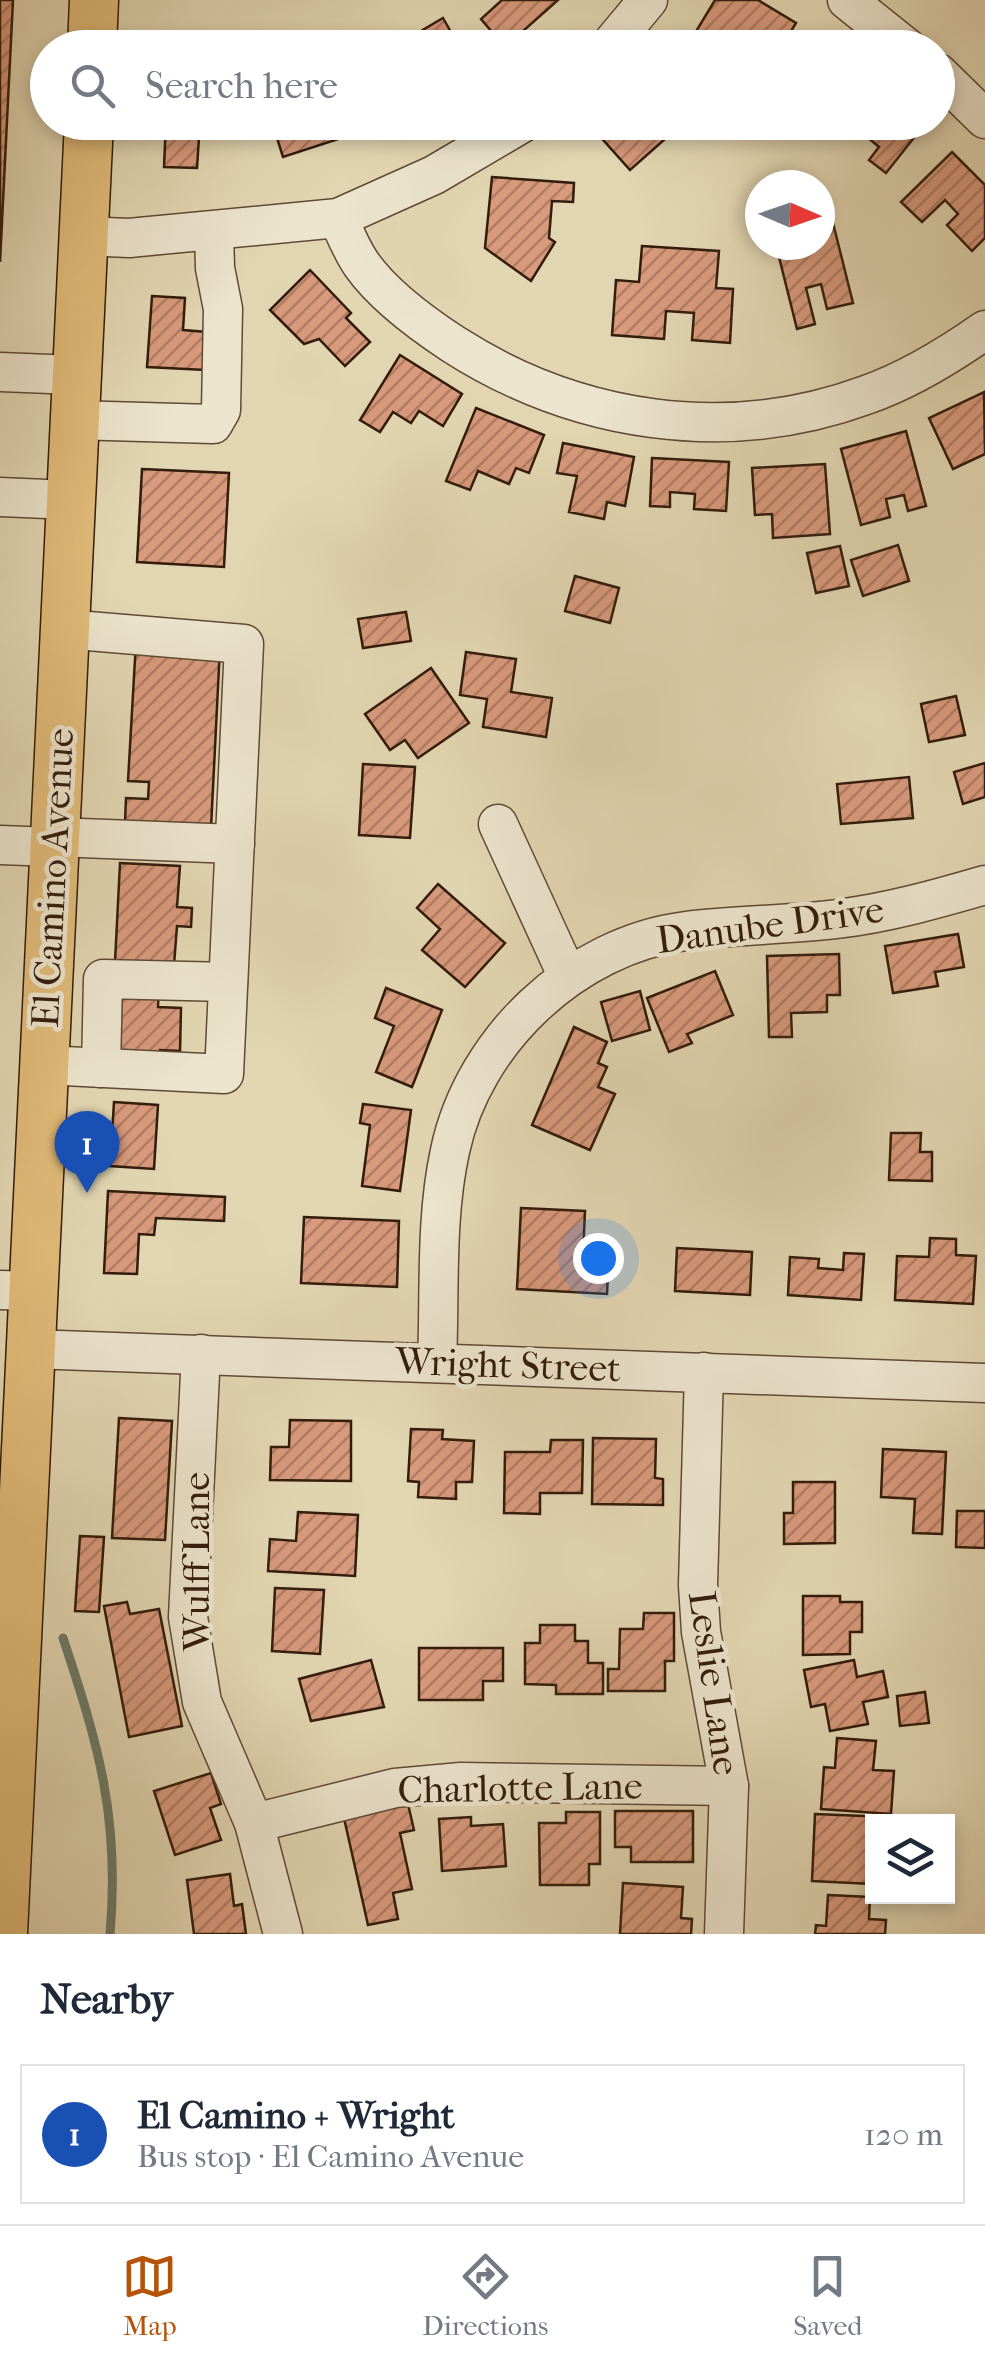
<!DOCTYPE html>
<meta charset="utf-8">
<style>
body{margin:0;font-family:"IM FELL French Canon",serif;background:#f6f6f7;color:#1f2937}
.controls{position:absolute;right:30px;bottom:30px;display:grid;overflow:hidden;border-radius:0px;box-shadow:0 5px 15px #0003}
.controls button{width:90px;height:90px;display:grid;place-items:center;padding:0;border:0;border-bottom:2px solid #e0e1e3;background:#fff;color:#1f2937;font:50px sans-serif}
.compass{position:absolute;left:745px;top:170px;width:90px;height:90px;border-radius:50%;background:#fff;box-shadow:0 5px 15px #0003;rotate:92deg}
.you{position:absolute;left:598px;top:1258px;width:35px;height:35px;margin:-25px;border:8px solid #fff;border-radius:50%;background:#1a73e8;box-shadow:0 0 0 15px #1a73e833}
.badge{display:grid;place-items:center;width:65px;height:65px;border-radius:50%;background:#b45309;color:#fff;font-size:32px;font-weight:700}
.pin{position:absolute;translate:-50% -82px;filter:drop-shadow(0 2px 5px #0008)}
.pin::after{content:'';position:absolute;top:52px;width:35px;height:30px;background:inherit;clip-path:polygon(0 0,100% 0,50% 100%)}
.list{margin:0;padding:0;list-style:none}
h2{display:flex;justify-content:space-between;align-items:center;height:130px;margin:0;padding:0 40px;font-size:42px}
h2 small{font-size:32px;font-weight:400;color:#747a83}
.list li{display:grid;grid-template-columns:65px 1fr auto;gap:30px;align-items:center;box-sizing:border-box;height:140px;margin:0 20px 20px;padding:0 20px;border:2px solid #e0e1e3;border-radius:0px}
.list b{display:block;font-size:38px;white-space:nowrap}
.list p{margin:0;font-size:32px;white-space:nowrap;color:#747a83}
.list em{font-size:32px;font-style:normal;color:#747a83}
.icon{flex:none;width:55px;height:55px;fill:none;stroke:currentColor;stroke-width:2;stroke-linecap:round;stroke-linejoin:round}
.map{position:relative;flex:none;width:985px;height:1934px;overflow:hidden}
.search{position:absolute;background:#fff;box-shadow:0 5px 15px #0003;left:30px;right:30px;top:30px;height:110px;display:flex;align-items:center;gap:25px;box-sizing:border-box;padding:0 35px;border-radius:55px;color:#747a83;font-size:38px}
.sheet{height:290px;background:#fff}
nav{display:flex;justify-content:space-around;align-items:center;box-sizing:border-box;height:140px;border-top:2px solid #e0e1e3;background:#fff;font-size:28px;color:#747a83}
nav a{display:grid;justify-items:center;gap:5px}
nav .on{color:#b45309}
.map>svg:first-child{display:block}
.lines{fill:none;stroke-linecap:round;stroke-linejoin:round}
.stream{stroke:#6d7b69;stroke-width:9}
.building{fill:url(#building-hatch);stroke:#321c0b;stroke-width:2.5}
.minor-casing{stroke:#5e4a35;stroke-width:41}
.major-casing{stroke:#321c0b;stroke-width:51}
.minor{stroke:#ece4cd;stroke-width:38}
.major{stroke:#e1bb79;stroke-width:48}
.labels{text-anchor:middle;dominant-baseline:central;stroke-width:9;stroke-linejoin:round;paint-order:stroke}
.street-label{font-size:38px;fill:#321c0b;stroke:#ece4cd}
</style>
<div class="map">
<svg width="985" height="1934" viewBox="0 0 985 1934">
<defs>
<pattern id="building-hatch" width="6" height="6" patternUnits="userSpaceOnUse" patternTransform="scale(2.5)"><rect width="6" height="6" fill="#d8997c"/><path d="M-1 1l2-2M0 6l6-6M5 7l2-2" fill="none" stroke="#b07c64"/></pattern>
</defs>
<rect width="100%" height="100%" fill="#e2d6b2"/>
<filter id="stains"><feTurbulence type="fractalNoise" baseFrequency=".002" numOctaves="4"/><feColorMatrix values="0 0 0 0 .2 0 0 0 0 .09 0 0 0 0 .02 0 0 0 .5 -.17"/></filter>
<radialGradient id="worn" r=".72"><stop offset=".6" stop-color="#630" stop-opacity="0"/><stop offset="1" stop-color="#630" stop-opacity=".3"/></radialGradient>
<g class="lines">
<path class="stream" d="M 63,1638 C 99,1746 120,1819 110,1934"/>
</g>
<g class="building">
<path d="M 0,0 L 13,0 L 0,262 Z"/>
<path d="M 502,0 L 558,0 L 505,47 L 481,19 Z"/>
<path d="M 715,0 L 758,0 L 796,23 L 781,48 L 686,48 Z"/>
<path d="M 443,18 L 460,48 L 402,48 L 399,44 Z"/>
<path d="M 166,122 L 200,122 L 197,168 L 164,167 Z"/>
<path d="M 272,122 L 357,122 L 360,132 L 283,157 Z"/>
<path d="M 609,122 L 680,122 L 682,124 L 630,170 L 597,133 Z"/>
<path d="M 803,122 L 830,122 L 819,136 Z"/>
<path d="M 849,122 L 922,122 L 924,125 L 886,173 L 869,160 L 879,147 Z"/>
<path d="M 952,152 L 985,185 L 985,238 L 972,251 L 947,225 L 958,214 L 945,200 L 922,222 L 901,202 Z"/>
<path d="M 492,177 L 574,183 L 573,202 L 552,201 L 549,238 L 555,242 L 531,281 L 485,248 Z"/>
<path d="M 833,223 L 853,303 L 827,309 L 821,284 L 806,288 L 815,324 L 797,329 L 776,245 L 820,245 L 820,226 Z"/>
<path d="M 642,246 L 719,251 L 716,288 L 733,289 L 730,343 L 692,340 L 694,313 L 666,311 L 664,339 L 612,335 L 616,280 L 639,282 Z"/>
<path d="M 310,270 L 351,313 L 346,318 L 370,342 L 345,366 L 319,339 L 304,344 L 270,310 Z"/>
<path d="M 152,296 L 185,298 L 183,330 L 207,332 L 205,370 L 147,367 Z"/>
<path d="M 400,355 L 462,394 L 443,426 L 419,411 L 411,423 L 393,412 L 380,432 L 360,420 Z"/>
<path d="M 984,392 L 985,454 L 953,469 L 929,418 Z"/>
<path d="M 476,408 L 544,435 L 529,473 L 516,468 L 509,484 L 478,471 L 470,490 L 446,481 Z"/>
<path d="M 906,431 L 926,506 L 908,511 L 904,495 L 886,499 L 890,517 L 861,525 L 841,449 Z"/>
<path d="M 563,443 L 634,457 L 625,506 L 607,502 L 604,519 L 569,512 L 577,476 L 557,473 Z"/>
<path d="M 652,458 L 729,462 L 726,511 L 694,509 L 695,494 L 670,492 L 670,507 L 650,506 Z"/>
<path d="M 825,464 L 830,534 L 773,538 L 772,514 L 755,515 L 752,468 Z"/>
<path d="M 142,469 L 229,473 L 224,567 L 137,562 Z"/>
<path d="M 898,545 L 909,581 L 863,596 L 851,560 Z"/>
<path d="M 840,546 L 849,586 L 816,593 L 807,553 Z"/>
<path d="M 575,576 L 619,588 L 610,623 L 565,611 Z"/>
<path d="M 406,612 L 411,641 L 363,648 L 358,619 Z"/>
<path d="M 136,642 L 220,647 L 211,828 L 125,823 L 126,798 L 148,799 L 149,782 L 128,781 Z"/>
<path d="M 466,652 L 516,659 L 511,692 L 552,698 L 546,737 L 483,727 L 487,699 L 460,695 Z"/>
<path d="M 431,668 L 469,723 L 418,758 L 405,740 L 390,750 L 365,714 Z"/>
<path d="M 956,696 L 965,735 L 929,742 L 921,704 Z"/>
<path d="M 985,763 L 985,797 L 963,804 L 954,772 Z"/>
<path d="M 363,764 L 415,767 L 410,838 L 359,835 Z"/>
<path d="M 909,777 L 913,818 L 841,824 L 837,784 Z"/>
<path d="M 120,863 L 180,866 L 177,907 L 192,908 L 191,927 L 177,926 L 174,965 L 115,962 Z"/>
<path d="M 438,884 L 505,943 L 465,987 L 422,950 L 440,929 L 417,908 Z"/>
<path d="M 958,934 L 964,967 L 935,972 L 938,986 L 893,993 L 885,946 Z"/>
<path d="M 839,954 L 840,995 L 827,995 L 827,1012 L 791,1013 L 792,1037 L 769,1037 L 767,956 Z"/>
<path d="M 715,971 L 733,1015 L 687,1034 L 692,1043 L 669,1052 L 647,998 Z"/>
<path d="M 117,984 L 159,984 L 158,1007 L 181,1008 L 180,1051 L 160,1050 L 161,1059 L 116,1059 Z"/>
<path d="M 386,988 L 442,1010 L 412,1087 L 376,1072 L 394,1026 L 375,1018 Z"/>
<path d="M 640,991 L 650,1030 L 612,1041 L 601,1002 Z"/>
<path d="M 574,1027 L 607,1042 L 598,1063 L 607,1067 L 598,1087 L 615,1094 L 590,1150 L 532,1125 Z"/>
<path d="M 114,1102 L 158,1105 L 154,1169 L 110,1166 Z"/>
<path d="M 363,1104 L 411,1110 L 400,1191 L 362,1186 L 370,1125 L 360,1123 Z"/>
<path d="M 891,1133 L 921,1133 L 920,1152 L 932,1152 L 932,1181 L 889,1180 Z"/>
<path d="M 108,1191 L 225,1197 L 224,1221 L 156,1218 L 154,1235 L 139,1234 L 137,1274 L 104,1273 Z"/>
<path d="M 521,1208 L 585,1211 L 583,1255 L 609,1256 L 607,1294 L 517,1289 Z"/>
<path d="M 304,1217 L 399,1221 L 397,1287 L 301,1283 Z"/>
<path d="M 930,1238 L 956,1239 L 956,1255 L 976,1256 L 973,1304 L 895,1300 L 897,1256 L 929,1257 Z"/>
<path d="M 677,1248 L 752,1252 L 750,1295 L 675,1291 Z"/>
<path d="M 844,1253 L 864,1254 L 861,1300 L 788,1295 L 790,1257 L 819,1259 L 818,1268 L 843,1270 Z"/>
<path d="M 119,1418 L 172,1421 L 165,1540 L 112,1538 Z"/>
<path d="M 290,1420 L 351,1421 L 351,1481 L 270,1480 L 271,1447 L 289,1447 Z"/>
<path d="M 411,1429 L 443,1430 L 442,1439 L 474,1441 L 472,1482 L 456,1482 L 456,1499 L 418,1497 L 419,1482 L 408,1481 Z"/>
<path d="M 593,1438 L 656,1439 L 655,1478 L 663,1479 L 663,1505 L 592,1504 Z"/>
<path d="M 551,1440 L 583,1440 L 582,1493 L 540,1493 L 540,1514 L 504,1513 L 505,1452 L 550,1452 Z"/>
<path d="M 883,1449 L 946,1452 L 942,1534 L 913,1533 L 915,1499 L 881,1497 Z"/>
<path d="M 793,1482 L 835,1482 L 835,1543 L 784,1544 L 784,1513 L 793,1513 Z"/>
<path d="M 957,1511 L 985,1511 L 985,1548 L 956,1547 Z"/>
<path d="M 298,1512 L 358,1515 L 355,1576 L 268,1571 L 270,1539 L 296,1541 Z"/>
<path d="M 80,1536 L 104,1537 L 99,1612 L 75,1611 Z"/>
<path d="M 275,1588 L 324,1590 L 320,1654 L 272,1651 Z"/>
<path d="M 803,1596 L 840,1596 L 840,1602 L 862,1602 L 862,1632 L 850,1632 L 850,1654 L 803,1655 Z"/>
<path d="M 127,1602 L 130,1614 L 159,1609 L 182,1726 L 129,1737 L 104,1606 Z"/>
<path d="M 644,1613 L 674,1613 L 674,1661 L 665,1661 L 665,1691 L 608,1691 L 608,1669 L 619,1669 L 620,1629 L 643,1629 Z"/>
<path d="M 540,1625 L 575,1625 L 575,1641 L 588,1641 L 588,1663 L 603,1663 L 603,1694 L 556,1694 L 556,1685 L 525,1684 L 525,1643 L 540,1643 Z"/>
<path d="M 419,1648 L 503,1648 L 503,1681 L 483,1681 L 483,1700 L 419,1700 Z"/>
<path d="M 371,1660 L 384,1707 L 311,1721 L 299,1679 Z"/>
<path d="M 854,1660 L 857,1677 L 883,1671 L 888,1697 L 863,1702 L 868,1724 L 830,1731 L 825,1704 L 811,1707 L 804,1670 Z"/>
<path d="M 925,1692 L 929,1723 L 900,1726 L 897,1696 Z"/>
<path d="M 837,1738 L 876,1741 L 873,1770 L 894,1771 L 891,1814 L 821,1809 L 824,1767 L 835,1768 Z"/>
<path d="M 211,1773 L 221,1804 L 210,1808 L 221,1840 L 175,1855 L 154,1791 Z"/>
<path d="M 408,1804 L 414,1830 L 400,1833 L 412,1889 L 393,1893 L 398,1919 L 368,1925 L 344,1818 Z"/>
<path d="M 615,1811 L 693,1811 L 693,1862 L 631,1862 L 631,1847 L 615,1847 Z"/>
<path d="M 566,1812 L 600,1812 L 600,1864 L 589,1864 L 589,1885 L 540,1885 L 539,1823 L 566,1823 Z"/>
<path d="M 815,1814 L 888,1817 L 888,1822 L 872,1822 L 872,1884 L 812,1881 Z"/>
<path d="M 471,1817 L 471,1826 L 503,1824 L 506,1866 L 442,1871 L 439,1819 Z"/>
<path d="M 230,1874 L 234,1906 L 242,1904 L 246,1934 L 194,1934 L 187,1880 Z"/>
<path d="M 623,1883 L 683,1887 L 681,1918 L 692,1919 L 691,1934 L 620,1934 Z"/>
<path d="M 828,1895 L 870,1897 L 869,1919 L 886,1920 L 885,1934 L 815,1934 L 816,1925 L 826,1926 Z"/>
</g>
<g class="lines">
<defs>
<g id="minor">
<path d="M 847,0 L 907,48"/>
<path d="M 608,48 L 648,0"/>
<path d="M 938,73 L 985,119"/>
<path d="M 338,218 C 345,233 352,251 362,265 C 384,296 421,323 453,344 C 576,423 727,446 866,395 C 909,380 948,356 985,330"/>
<path d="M 83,236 L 129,238 L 338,218 L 434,175 L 524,122"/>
<path d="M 0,372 L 75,375"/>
<path d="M 73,420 L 213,424 L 221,410 L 223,309 L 215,268 L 214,231"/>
<path d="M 0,497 L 70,500"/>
<path d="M 498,824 L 568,977"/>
<path d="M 55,837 L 235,844"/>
<path d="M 0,845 L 54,847"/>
<path d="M 44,1065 L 224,1074 L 244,644 L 64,629"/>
<path d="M 101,1068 L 103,979 L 228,982"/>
<path d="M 0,1290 L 33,1291"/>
<path d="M 30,1349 L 985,1383"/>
<path d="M 201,1354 L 188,1617 L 202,1702 L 254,1823 L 283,1934"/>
<path d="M 437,1363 C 440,1293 435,1219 450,1151 C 473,1041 574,945 686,931 C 736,925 787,925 837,919 C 887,913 937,899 985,885"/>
<path d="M 704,1372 L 698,1585 L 701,1632 L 729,1786 L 724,1934"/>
<path d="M 254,1823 L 395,1788 L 461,1782 L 729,1786"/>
</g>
<g id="major">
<path d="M 92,48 L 94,0"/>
<path d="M 3,1934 L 89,122"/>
</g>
</defs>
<use href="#minor" class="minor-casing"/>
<use href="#major" class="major-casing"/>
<use href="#minor" class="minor"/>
<use href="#major" class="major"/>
</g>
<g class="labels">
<g class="street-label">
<text transform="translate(53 878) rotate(-87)">El Camino Avenue</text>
<text transform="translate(770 925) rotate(-8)">Danube Drive</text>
<text transform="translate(508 1365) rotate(2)">Wright Street</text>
<text transform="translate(196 1562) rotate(-90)">Wulff Lane</text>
<text transform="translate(714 1683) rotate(82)">Leslie Lane</text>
<text transform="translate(520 1788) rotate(-1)">Charlotte Lane</text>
</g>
</g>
<rect width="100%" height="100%" filter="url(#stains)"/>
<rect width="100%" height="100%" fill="url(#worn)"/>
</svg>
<div class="controls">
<button><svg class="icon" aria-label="layers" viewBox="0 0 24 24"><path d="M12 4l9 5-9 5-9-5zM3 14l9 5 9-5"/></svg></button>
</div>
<svg class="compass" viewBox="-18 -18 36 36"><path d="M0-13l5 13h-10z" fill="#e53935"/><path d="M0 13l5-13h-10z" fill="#747a83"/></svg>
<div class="you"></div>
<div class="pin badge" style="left:87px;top:1193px;background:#1a4fb4">1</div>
<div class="search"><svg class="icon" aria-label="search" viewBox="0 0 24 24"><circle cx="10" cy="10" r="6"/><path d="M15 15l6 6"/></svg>Search here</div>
</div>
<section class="sheet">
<h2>Nearby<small></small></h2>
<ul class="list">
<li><span class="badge" style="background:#1a4fb4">1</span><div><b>El Camino + Wright</b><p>Bus stop · El Camino Avenue</p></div><em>120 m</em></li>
</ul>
</section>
<nav>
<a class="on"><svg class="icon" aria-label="map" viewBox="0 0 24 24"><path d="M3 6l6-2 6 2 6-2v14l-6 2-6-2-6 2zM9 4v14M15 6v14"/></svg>Map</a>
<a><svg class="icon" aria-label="directions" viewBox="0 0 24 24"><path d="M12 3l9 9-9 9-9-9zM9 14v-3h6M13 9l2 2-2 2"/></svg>Directions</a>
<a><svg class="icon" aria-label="saved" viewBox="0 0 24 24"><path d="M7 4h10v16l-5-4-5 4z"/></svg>Saved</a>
</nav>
